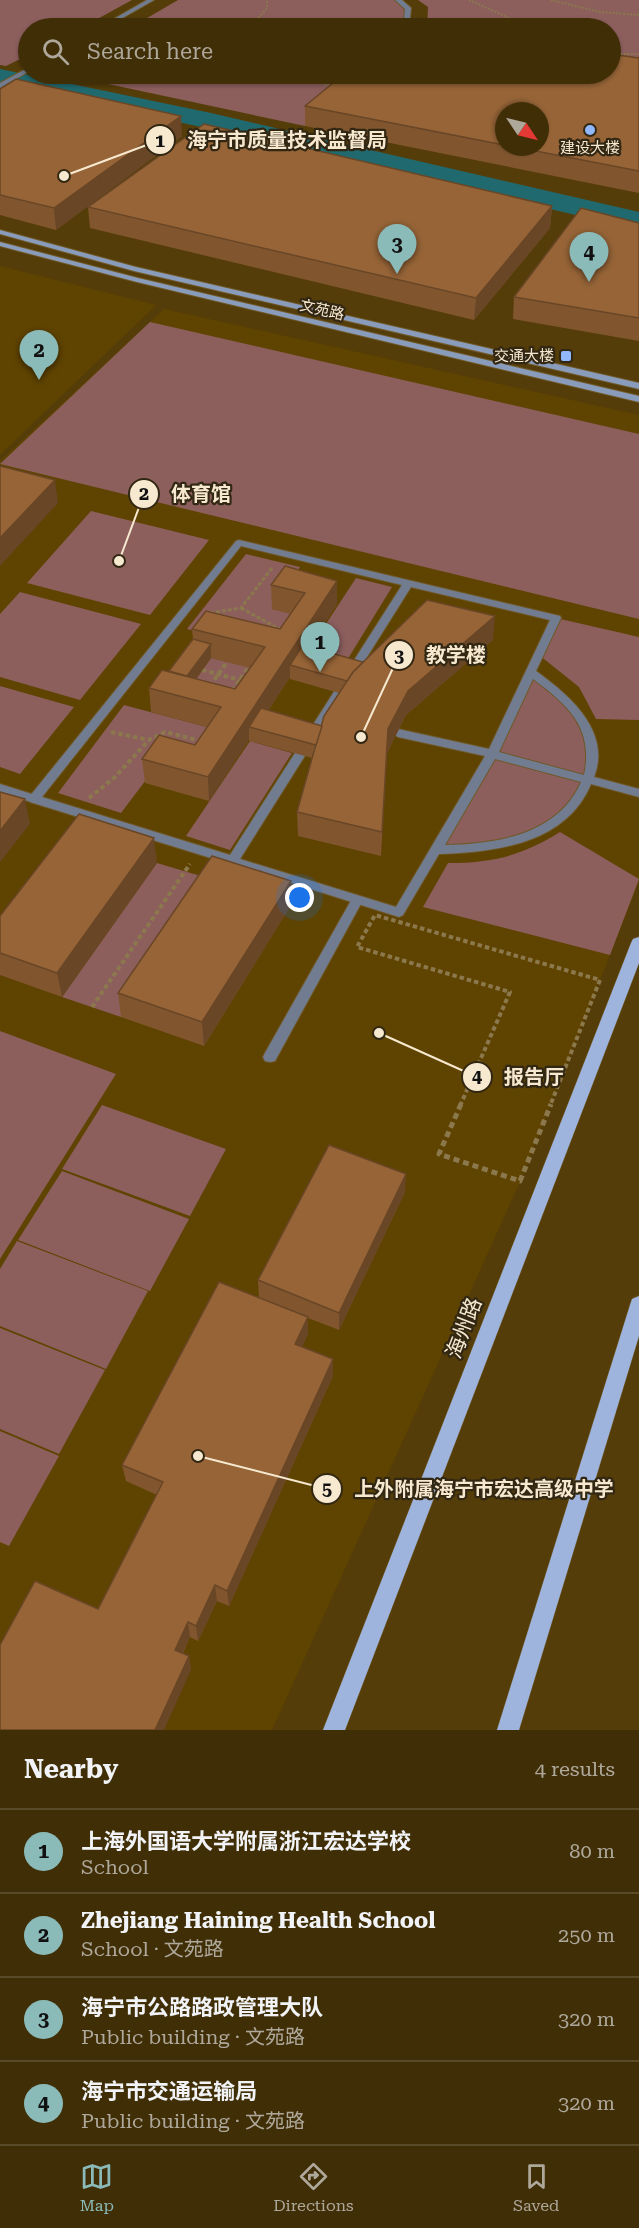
<!DOCTYPE html>
<meta charset="utf-8">
<style>
body{margin:0;font-family:"Roboto Serif","Noto Sans SC",serif;background:#4b3a15;color:#f1f3f6}
.compass{position:absolute;left:495px;top:102px;width:54px;height:54px;border-radius:50%;background:#402e07;box-shadow:0 2px 4px #0004;rotate:125deg}
.you{position:absolute;left:300px;top:898px;width:21px;height:21px;margin:-15px;border:4px solid #fff;border-radius:50%;background:#1a73e8;box-shadow:0 0 0 9px #1a73e833}
.badge{display:grid;place-items:center;width:39px;height:39px;border-radius:50%;background:#8bbbb9;color:#111;font-size:20px;font-weight:700}
.pin{position:absolute;translate:-50% -50px;filter:drop-shadow(0 2px 3px #0008)}
.pin::after{content:'';position:absolute;top:32px;width:21px;height:18px;background:inherit;clip-path:polygon(0 0,100% 0,50% 100%)}
.list{margin:0;padding:0;list-style:none}
h2{display:flex;justify-content:space-between;align-items:center;height:78px;margin:0;padding:0 24px;font-size:26px}
h2 small{font-size:20px;font-weight:400;color:#aea89b}
.list li{display:grid;grid-template-columns:39px 1fr auto;gap:18px;align-items:center;box-sizing:border-box;height:84px;padding:0 24px;border-top:2px solid #594a28}
.list b{display:block;font-size:22px;white-space:nowrap}
.list p{margin:0;font-size:20px;white-space:nowrap;color:#aea89b}
.list em{font-size:20px;font-style:normal;color:#aea89b}
.icon{flex:none;width:33px;height:33px;fill:none;stroke:currentColor;stroke-width:2;stroke-linecap:round;stroke-linejoin:round}
.map{position:relative;flex:none;width:639px;height:1730px;overflow:hidden}
.search{position:absolute;background:#402e07;box-shadow:0 2px 4px #0004;left:18px;right:18px;top:18px;height:66px;display:flex;align-items:center;gap:15px;box-sizing:border-box;padding:0 21px;border-radius:33px;color:#aea89b;font-size:22px}
.sheet{height:414px;background:#402e07}
nav{display:flex;justify-content:space-around;align-items:center;box-sizing:border-box;height:84px;border-top:2px solid #594a28;background:#402e07;font-size:16px;color:#aea89b}
nav a{display:grid;justify-items:center;gap:3px}
nav .on{color:#8bbbb9}
.map>svg:first-child{display:block}
.built{fill:#5f4301}
.green{fill:#8c5f5d}
.lines{fill:none;stroke-linecap:round;stroke-linejoin:round}
.river{fill:#206a6f;fill-rule:evenodd}
.service-casing{stroke:#6f5929;stroke-width:2}
.minor-casing{stroke:#6f5929;stroke-width:2}
.tertiary-casing{stroke:#6f5929;stroke-width:2}
.secondary-casing{stroke:#6f5929;stroke-width:2}
.primary-casing{stroke:#6f5929;stroke-width:1}
.path-far3{stroke:#8c784d;stroke-width:2;stroke-dasharray:2 1.5;stroke-linecap:butt}
.path-far2{stroke:#8c784d;stroke-width:3;stroke-dasharray:4 2;stroke-linecap:butt}
.path-far1{stroke:#8c784d;stroke-width:4;stroke-dasharray:4.5 3;stroke-linecap:butt}
.path{stroke:#8c784d;stroke-width:5;stroke-dasharray:6 4;stroke-linecap:butt}
.service{fill:#717c90;fill-rule:evenodd}
.minor{fill:#717c90;fill-rule:evenodd}
.tertiary{fill:#717c90;fill-rule:evenodd}
.secondary{fill:#8a9cbb;fill-rule:evenodd}
.primary{fill:#9eb4dc;fill-rule:evenodd}
.wall{fill:#81562f;fill-rule:evenodd}
.shaded-wall{fill:#694626}
.building{fill:#966437;stroke:#694626;stroke-width:1.5}
.poi-dot{fill:#91b8fd;stroke:#322713;stroke-width:2}
.labels{text-anchor:middle;dominant-baseline:central;stroke-width:4.5;stroke-linejoin:round;paint-order:stroke}
.far-poi-label{font-size:15px;fill:#f7e9d0;stroke:#322713}
.far-street-label{font-size:15px;fill:#f7e9d0;stroke:#322713}
.near-street-label{font-size:21px;fill:#f7e9d0;stroke:#322713}
.leader{fill:none;stroke:#f7e9d0;stroke-width:2}
.callout-dot{fill:#f7e9d0;stroke:#322713;stroke-width:2}
.mark-label{font-size:18px;text-anchor:middle;font-weight:bold;fill:#111}
.callout-label{font-size:20px;text-anchor:middle;font-weight:bold;fill:#f7e9d0;stroke:#322713;stroke-width:4.5;stroke-linejoin:round;paint-order:stroke}
</style>
<div class="map">
<svg width="639" height="1730" viewBox="0 0 639 1730">
<rect width="100%" height="100%" fill="#553d09"/>
<g class="built">
<path d="M 0,266 L 156,305 L 0,455 Z"/>
<path d="M 164,309 L 639,415 L 639,882 L 520,1182 L 272,1730 L 0,1730 L 0,461 Z"/>
</g>
<g class="green">
<path d="M 0,0 L 132,0 L 81,28 L 28,28 L 28,55 L 6,66 L 0,65 Z"/>
<path d="M 178,0 L 398,0 L 408,8 L 406,28 L 130,28 Z"/>
<path d="M 418,0 L 639,0 L 639,73 L 611,68 L 610,28 L 427,28 L 428,7 Z"/>
<path d="M 61,74 L 367,74 L 305,126 Z"/>
<path d="M 150,322 L 639,434 L 639,619 L 0,464 Z"/>
<path d="M 91,511 L 209,540 L 150,615 L 27,583 Z"/>
<path d="M 246,554 L 300,567 L 272,609 L 305,617 L 281,653 L 187,629 Z"/>
<path d="M 356,578 L 392,587 L 341,670 L 303,659 Z"/>
<path d="M 20,592 L 141,624 L 80,700 L 0,677 L 0,614 Z"/>
<path d="M 556,618 L 639,637 L 639,720 L 596,719 L 579,687 L 539,655 Z"/>
<path d="M 211,658 L 266,671 L 236,713 L 182,699 Z"/>
<path d="M 531,672 L 579,715 L 593,761 L 572,807 L 519,840 L 436,850 Z"/>
<path d="M 0,686 L 74,707 L 20,774 L 0,767 Z"/>
<path d="M 124,705 L 222,731 L 197,770 L 161,760 L 121,813 L 58,793 Z"/>
<path d="M 250,741 L 292,753 L 230,850 L 186,836 Z"/>
<path d="M 560,832 L 639,879 L 610,955 L 423,907 L 448,863 C 493,863 521,856 560,832 Z"/>
<path d="M 157,863 L 214,880 L 121,1017 L 62,997 Z"/>
<path d="M 0,1031 L 116,1074 L 0,1259 Z"/>
<path d="M 102,1105 L 226,1149 L 190,1216 L 62,1169 Z"/>
<path d="M 62,1171 L 189,1219 L 150,1291 L 18,1240 Z"/>
<path d="M 17,1241 L 148,1291 L 106,1369 L 0,1326 L 0,1269 Z"/>
<path d="M 0,1328 L 105,1370 L 59,1454 L 0,1429 Z"/>
<path d="M 0,1431 L 59,1456 L 9,1546 L 0,1542 Z"/>
</g>
<g class="lines">
<path class="river" d="M 0,69 L 211,113 L 639,212 L 639,230 L 211,129 L 0,85 Z"/>
<defs>
<path id="service" d="M 239,540 L 560,616 L 561,618 L 536,671 C 569,695 612,731 594,777 L 639,789 L 639,797 L 591,784 C 566,844 496,852 439,854 L 403,915 L 399,917 L 235,865 L 228,865 L 227,863 L 30,802 L 28,799 L 30,796 L 236,541 ZM 241,546 L 402,585 L 230,855 L 42,797 ZM 411,587 L 550,620 L 489,749 L 398,729 L 392,733 L 398,737 L 485,756 L 396,907 L 240,859 ZM 533,679 C 568,705 594,728 584,775 L 499,752 ZM 495,759 L 581,782 C 558,835 496,844 445,845 Z"/>
<g id="minor">
<path d="M 0,784 L 38,796 L 40,799 L 34,803 L 0,792 Z"/>
<path d="M 357,896 L 361,897 L 363,900 L 275,1061 L 270,1062 L 265,1061 L 263,1057 L 265,1053 L 353,897 Z"/>
</g>
<g id="tertiary">
<path d="M 147,0 L 154,0 L 105,28 L 98,28 Z"/>
<path d="M 395,0 L 402,0 L 411,8 L 409,28 L 403,28 L 405,9 Z"/>
<path d="M 28,68 L 28,72 L 0,88 L 0,83 Z"/>
</g>
<g id="secondary">
<path d="M 0,230 L 136,267 L 639,383 L 639,389 L 134,271 L 0,234 Z"/>
<path d="M 0,242 L 138,278 L 639,396 L 639,402 L 137,282 L 0,246 Z"/>
</g>
<g id="primary">
<path d="M 639,937 L 639,963 L 345,1730 L 323,1730 L 631,943 L 633,939 Z"/>
<path d="M 639,1296 L 639,1336 L 519,1730 L 497,1730 L 630,1305 L 632,1299 Z"/>
</g>
</defs>
<use href="#service" class="service-casing"/>
<use href="#minor" class="minor-casing"/>
<use href="#tertiary" class="tertiary-casing"/>
<use href="#secondary" class="secondary-casing"/>
<use href="#primary" class="primary-casing"/>
<g class="path-far3">
<path d="M 469,0 L 532,28"/>
<path d="M 551,0 L 600,12 L 639,15"/>
<path d="M 421,26 L 511,28"/>
<path d="M 249,28 L 267,8 L 267,0"/>
<path d="M 610,54 L 639,54"/>
<path d="M 294,74 L 333,87"/>
</g>
<g class="path-far2">
<path d="M 241,608 L 283,631"/>
<path d="M 210,613 L 241,608 L 272,568"/>
</g>
<g class="path-far1">
<path d="M 202,670 L 244,681"/>
<path d="M 210,686 L 227,662"/>
<path d="M 232,691 L 249,667"/>
<path d="M 111,732 L 149,740 L 165,732 L 201,741"/>
<path d="M 89,798 L 115,777 L 148,741"/>
<path d="M 92,1007 L 190,864"/>
<path d="M 460,1106 L 510,992 L 357,947 L 375,915 L 600,980 L 550,1106"/>
</g>
<path class="path" d="M 461,1104 L 439,1154 L 520,1181 L 551,1104"/>
<use href="#service" class="service"/>
<use href="#minor" class="minor"/>
<use href="#tertiary" class="tertiary"/>
<use href="#secondary" class="secondary"/>
<use href="#primary" class="primary"/>
</g>
<g class="wall">
<path d="M 639,58 L 639,193 L 305,126 L 305,106 ZM 504,111 L 540,147 L 504,147 Z"/>
<path d="M 0,89 L 182,136 L 56,230 L 0,215 Z"/>
<path d="M 552,206 L 550,228 L 474,320 L 90,228 L 88,207 Z"/>
<path d="M 639,223 L 639,341 L 513,319 L 514,297 Z"/>
<path d="M 285,566 L 337,604 L 310,647 L 363,662 L 493,640 L 406,715 L 387,753 L 381,856 L 298,836 L 297,812 L 312,758 L 250,741 L 249,740 L 209,801 L 145,783 L 142,759 L 195,745 L 207,727 L 151,712 L 149,688 L 169,671 L 193,639 L 192,629 L 280,629 L 291,614 L 272,609 L 271,585 ZM 211,658 L 250,668 L 235,689 L 196,679 ZM 290,677 L 290,679 L 339,693 L 322,726 L 268,711 Z"/>
<path d="M 157,863 L 62,997 L 0,975 L 0,916 Z"/>
<path d="M 291,881 L 291,905 L 204,1046 L 121,1017 L 118,993 Z"/>
<path d="M 405,1192 L 339,1330 L 308,1318 L 308,1334 L 302,1347 L 333,1376 L 229,1606 L 217,1601 L 198,1641 L 190,1637 L 183,1653 L 189,1656 L 191,1670 L 98,1609 L 157,1495 L 126,1481 L 122,1465 L 259,1298 L 258,1280 Z"/>
</g>
<g class="shaded-wall">
<path d="M 181,116 L 182,136 L 56,230 L 54,208 Z"/>
<path d="M 552,206 L 550,228 L 474,320 L 476,298 Z"/>
<path d="M 55,480 L 58,503 L 0,566 L 0,538 Z"/>
<path d="M 337,581 L 337,604 L 297,667 L 290,665 L 290,677 L 256,729 L 249,727 L 249,740 L 209,801 L 208,777 Z"/>
<path d="M 495,616 L 493,640 L 406,715 L 387,753 L 381,856 L 388,729 L 408,691 Z"/>
<path d="M 211,644 L 211,658 L 183,697 L 181,685 Z"/>
<path d="M 25,799 L 30,824 L 0,862 L 0,831 Z"/>
<path d="M 154,838 L 157,863 L 62,997 L 57,973 Z"/>
<path d="M 291,881 L 291,905 L 204,1046 L 202,1022 Z"/>
<path d="M 406,1174 L 405,1192 L 339,1330 L 339,1313 Z"/>
<path d="M 308,1317 L 308,1334 L 296,1361 L 295,1344 Z"/>
<path d="M 333,1359 L 333,1376 L 229,1606 L 227,1591 Z"/>
<path d="M 215,1585 L 217,1601 L 198,1641 L 196,1626 Z"/>
<path d="M 188,1622 L 190,1637 L 177,1664 L 175,1650 Z"/>
<path d="M 189,1656 L 191,1670 L 164,1730 L 155,1730 Z"/>
</g>
<g class="building">
<path d="M 405,23 L 441,28 L 398,28 Z"/>
<path d="M 610,54 L 639,58 L 639,171 L 515,147 L 540,147 L 540,111 L 504,111 L 504,145 L 305,106 L 344,74 L 610,74 Z"/>
<path d="M 16,79 L 181,116 L 54,208 L 0,195 L 0,89 Z"/>
<path d="M 204,124 L 552,206 L 476,298 L 88,207 Z"/>
<path d="M 581,208 L 639,223 L 639,318 L 514,297 Z"/>
<path d="M 0,466 L 55,480 L 0,538 Z"/>
<path d="M 285,566 L 337,581 L 208,777 L 142,759 L 159,735 L 195,745 L 221,707 L 149,688 L 162,670 L 235,689 L 265,647 L 192,629 L 206,611 L 280,629 L 305,593 L 271,585 Z"/>
<path d="M 427,600 L 495,616 L 408,691 L 388,729 L 382,832 L 297,812 L 324,716 L 353,672 Z"/>
<path d="M 193,639 L 211,644 L 187,676 L 169,671 Z"/>
<path d="M 303,645 L 363,662 L 353,672 L 347,681 L 290,665 Z"/>
<path d="M 261,708 L 322,726 L 316,745 L 249,727 Z"/>
<path d="M 0,792 L 25,799 L 0,831 Z"/>
<path d="M 79,814 L 154,838 L 57,973 L 0,953 L 0,916 Z"/>
<path d="M 212,856 L 291,881 L 202,1022 L 118,993 Z"/>
<path d="M 329,1145 L 406,1174 L 339,1313 L 258,1280 Z"/>
<path d="M 219,1282 L 308,1317 L 295,1344 L 333,1359 L 227,1591 L 215,1585 L 196,1626 L 188,1622 L 175,1650 L 189,1656 L 155,1730 L 0,1730 L 0,1645 L 35,1581 L 98,1609 L 163,1482 L 122,1465 Z"/>
</g>
<g class="poi-dot">
<circle cx="590" cy="130" r="6"/>
<rect x="560" y="350" width="12" height="12" rx="3"/>
</g>
<g class="labels">
<g class="far-poi-label">
<text x="590" y="148">建设大楼</text>
<text x="554" y="356" text-anchor="end">交通大楼</text>
</g>
<g class="far-street-label">
<text transform="translate(322 310) rotate(13)">文苑路</text>
</g>
<g class="near-street-label">
<text transform="translate(464 1328) rotate(-69)">海州路</text>
</g>
</g>
<path class="leader" d="M64 176L160 140M119 561L144 494M361 737L399 655M379 1033L477 1077M198 1456L327 1489"/>
<g class="callout-dot">
<circle cx="64" cy="176" r="6"/>
<circle cx="119" cy="561" r="6"/>
<circle cx="361" cy="737" r="6"/>
<circle cx="379" cy="1033" r="6"/>
<circle cx="198" cy="1456" r="6"/>
<circle cx="160" cy="140" r="15"/>
<circle cx="144" cy="494" r="15"/>
<circle cx="399" cy="655" r="15"/>
<circle cx="477" cy="1077" r="15"/>
<circle cx="327" cy="1489" r="15"/>
</g>
<g class="mark-label">
<text x="160" y="147">1</text>
<text x="144" y="500">2</text>
<text x="399" y="662">3</text>
<text x="477" y="1083">4</text>
<text x="327" y="1495">5</text>
</g>
<g class="callout-label">
<text x="287" y="147">海宁市质量技术监督局</text>
<text x="201" y="501">体育馆</text>
<text x="456" y="662">教学楼</text>
<text x="534" y="1084">报告厅</text>
<text x="484" y="1496">上外附属海宁市宏达高级中学</text>
</g>
</svg>
<svg class="compass" viewBox="-18 -18 36 36"><path d="M0-13l5 13h-10z" fill="#e53935"/><path d="M0 13l5-13h-10z" fill="#aea89b"/></svg>
<div class="you"></div>
<div class="pin badge" style="left:320px;top:672px">1</div>
<div class="pin badge" style="left:39px;top:380px">2</div>
<div class="pin badge" style="left:397px;top:274px">3</div>
<div class="pin badge" style="left:589px;top:282px">4</div>
<div class="search"><svg class="icon" aria-label="search" viewBox="0 0 24 24"><circle cx="10" cy="10" r="6"/><path d="M15 15l6 6"/></svg>Search here</div>
</div>
<section class="sheet">
<h2>Nearby<small>4 results</small></h2>
<ul class="list">
<li><span class="badge">1</span><div><b>上海外国语大学附属浙江宏达学校</b><p>School</p></div><em>80 m</em></li>
<li><span class="badge">2</span><div><b>Zhejiang Haining Health School</b><p>School · 文苑路</p></div><em>250 m</em></li>
<li><span class="badge">3</span><div><b>海宁市公路路政管理大队</b><p>Public building · 文苑路</p></div><em>320 m</em></li>
<li><span class="badge">4</span><div><b>海宁市交通运输局</b><p>Public building · 文苑路</p></div><em>320 m</em></li>
</ul>
</section>
<nav>
<a class="on"><svg class="icon" aria-label="map" viewBox="0 0 24 24"><path d="M3 6l6-2 6 2 6-2v14l-6 2-6-2-6 2zM9 4v14M15 6v14"/></svg>Map</a>
<a><svg class="icon" aria-label="directions" viewBox="0 0 24 24"><path d="M12 3l9 9-9 9-9-9zM9 14v-3h6M13 9l2 2-2 2"/></svg>Directions</a>
<a><svg class="icon" aria-label="saved" viewBox="0 0 24 24"><path d="M7 4h10v16l-5-4-5 4z"/></svg>Saved</a>
</nav>
